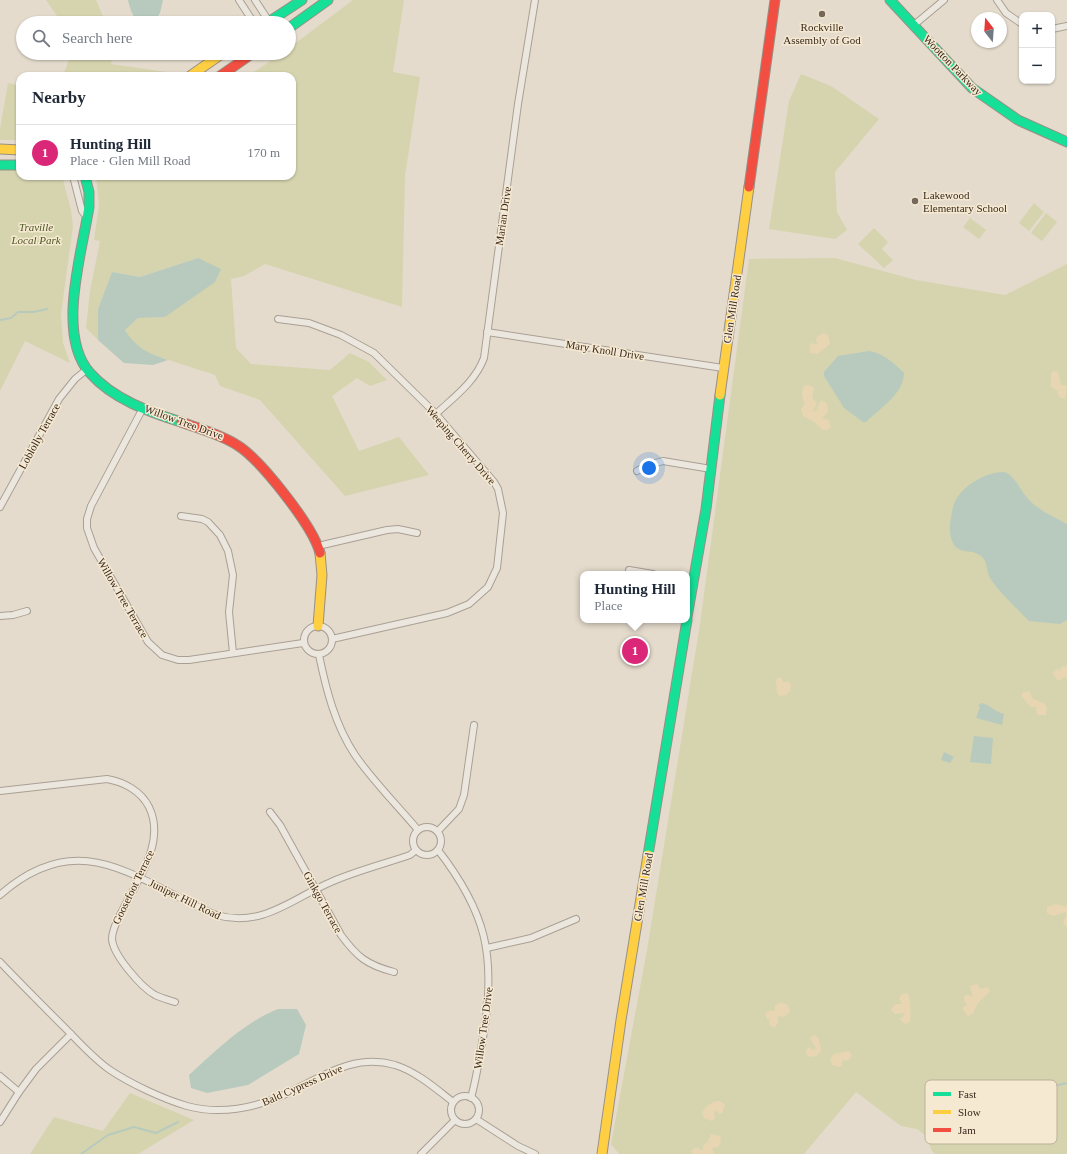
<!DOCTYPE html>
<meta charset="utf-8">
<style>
body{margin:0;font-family:"Times New Roman",serif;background:#f6f6f7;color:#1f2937}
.controls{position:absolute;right:12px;top:12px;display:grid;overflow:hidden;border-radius:8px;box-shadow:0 1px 3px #0004}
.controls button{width:36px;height:36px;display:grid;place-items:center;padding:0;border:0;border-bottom:1px solid #e0e1e3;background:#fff;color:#1f2937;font:20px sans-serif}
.compass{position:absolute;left:971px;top:12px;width:36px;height:36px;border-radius:50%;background:#fff;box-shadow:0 1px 3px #0004;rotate:343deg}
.you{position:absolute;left:649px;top:468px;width:14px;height:14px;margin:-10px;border:3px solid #fff;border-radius:50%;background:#1a73e8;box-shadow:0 0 0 6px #1a73e833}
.badge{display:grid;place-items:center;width:26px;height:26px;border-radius:50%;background:#db2777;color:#fff;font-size:13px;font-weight:700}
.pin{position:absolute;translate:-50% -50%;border:2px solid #fff;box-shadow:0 1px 4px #0006}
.popup{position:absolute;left:580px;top:571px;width:110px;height:52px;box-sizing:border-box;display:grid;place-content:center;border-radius:8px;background:#fff;filter:drop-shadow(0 1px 3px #0005);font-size:13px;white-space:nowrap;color:#747a83}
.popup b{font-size:15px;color:#1f2937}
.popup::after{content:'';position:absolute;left:50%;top:100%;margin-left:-8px;border:8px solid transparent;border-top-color:#fff}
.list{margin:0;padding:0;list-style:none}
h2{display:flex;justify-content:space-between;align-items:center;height:52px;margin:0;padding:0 16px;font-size:17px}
h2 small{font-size:13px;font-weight:400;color:#747a83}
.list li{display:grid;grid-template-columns:26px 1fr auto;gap:12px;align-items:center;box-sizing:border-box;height:56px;padding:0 16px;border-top:1px solid #e0e1e3}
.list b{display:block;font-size:15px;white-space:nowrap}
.list p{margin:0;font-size:13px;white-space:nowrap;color:#747a83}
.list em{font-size:13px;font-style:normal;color:#747a83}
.icon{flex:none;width:22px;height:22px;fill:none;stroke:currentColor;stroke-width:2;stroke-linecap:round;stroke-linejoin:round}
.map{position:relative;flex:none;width:1067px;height:1154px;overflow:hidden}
.search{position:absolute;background:#fff;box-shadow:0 1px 3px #0004;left:16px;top:16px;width:280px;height:44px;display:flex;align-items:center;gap:10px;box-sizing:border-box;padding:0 14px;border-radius:22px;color:#747a83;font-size:15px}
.panel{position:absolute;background:#fff;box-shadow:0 1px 3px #0004;left:16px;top:72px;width:280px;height:108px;border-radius:12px}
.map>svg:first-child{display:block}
.green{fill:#d6d4ae}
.sand{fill:#e8d6b3}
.water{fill:#b7cabd}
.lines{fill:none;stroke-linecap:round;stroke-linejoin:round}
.stream{stroke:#b7cabd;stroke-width:2}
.street-casing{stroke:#a9a095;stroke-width:8}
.fast-casing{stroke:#999085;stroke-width:11}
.slow-casing{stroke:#999085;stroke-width:11}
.jam-casing{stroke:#999085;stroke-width:11}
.street{stroke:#ece7de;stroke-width:6}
.fast{stroke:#16e098;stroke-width:9}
.slow{stroke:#ffcf43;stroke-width:9}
.jam{stroke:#f24e42;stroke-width:9}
.poi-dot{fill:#75675a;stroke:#f6e9d1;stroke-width:1.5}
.labels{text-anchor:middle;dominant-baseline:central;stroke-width:3;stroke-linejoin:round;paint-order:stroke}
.poi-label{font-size:11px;fill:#39281d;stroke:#f6e9d1}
.street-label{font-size:11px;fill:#39281d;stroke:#f6e9d1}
.park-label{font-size:11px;font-style:italic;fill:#4d5623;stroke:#f6e9d1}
.key{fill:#f6e9d1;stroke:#bdaf9b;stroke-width:1}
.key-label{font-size:11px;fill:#39281d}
</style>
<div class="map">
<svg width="1067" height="1154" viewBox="0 0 1067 1154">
<rect width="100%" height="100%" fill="#e4dbcc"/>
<g class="green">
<path d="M 46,0 L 96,0 L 106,23 L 62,23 Z"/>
<path d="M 353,0 L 404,0 L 393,72 L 420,77 L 405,176 L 402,307 L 265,264 L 244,276 L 231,279 L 236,348 L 251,364 L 330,370 L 350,353 L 369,362 L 387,380 L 370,386 L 357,378 L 332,396 L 359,451 L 399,437 L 429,475 L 345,496 L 260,400 L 220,386 L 215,375 L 150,354 L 134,344 L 125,330 L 138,318 L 165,317 L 198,258 L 140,277 L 112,272 L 98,309 L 98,340 L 86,328 L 90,291 L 100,241 L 94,240 L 99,205 L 96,176 L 292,176 L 292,76 L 248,76 L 282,53 L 289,53 L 289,48 Z"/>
<path d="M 71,53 L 113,53 L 111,64 L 180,74 L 178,76 L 63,76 Z"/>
<path d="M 801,74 L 831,86 L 879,119 L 835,172 L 837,212 L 847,230 L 835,239 L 769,229 L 789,101 Z"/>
<path d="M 8,83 L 20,86 L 20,140 L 0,140 L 0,129 Z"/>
<path d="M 0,165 L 20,165 L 20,176 L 62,176 L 71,210 L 73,226 L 61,314 L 63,343 L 70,363 L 25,341 L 0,391 Z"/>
<path d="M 1034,203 L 1044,212 L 1029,231 L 1019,223 Z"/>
<path d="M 1046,213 L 1057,222 L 1042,241 L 1031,233 Z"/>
<path d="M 970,218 L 986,230 L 979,239 L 963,227 Z"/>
<path d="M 874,228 L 888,242 L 882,249 L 893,260 L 884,268 L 858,244 Z"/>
<path d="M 835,258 L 916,280 L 1005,295 L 1067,264 L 1067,1154 L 935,1154 L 932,1151 L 925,1135 L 917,1129 L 901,1126 L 856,1092 L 804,1154 L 619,1154 L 611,1144 L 647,950 L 700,624 L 749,259 Z"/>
<path d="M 130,1093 L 194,1120 L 138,1154 L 30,1154 L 54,1117 L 103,1131 Z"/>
</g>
<g class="sand">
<path d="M 823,333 L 828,335 L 830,344 L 817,354 L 810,353 L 810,345 L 812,343 L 817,345 L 816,338 Z"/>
<path d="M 1053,371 L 1058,372 L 1061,385 L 1067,386 L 1065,399 L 1059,397 L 1057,390 L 1051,387 L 1051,374 Z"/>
<path d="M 809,385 L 814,388 L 812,398 L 817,403 L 813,411 L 816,411 L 821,400 L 827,404 L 828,412 L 822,418 L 829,420 L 831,427 L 827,430 L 823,430 L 813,421 L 803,416 L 801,409 L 805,404 C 802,398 801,392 804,386 Z"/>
<path d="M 1063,666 L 1067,667 L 1067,676 L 1058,681 L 1052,673 L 1058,669 L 1062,673 L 1060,669 Z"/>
<path d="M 780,677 L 784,683 L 787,681 L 791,684 L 790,691 L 786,695 L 780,696 L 777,693 L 776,680 Z"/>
<path d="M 1029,691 L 1033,699 L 1045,704 L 1047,708 L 1046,715 L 1037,715 L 1036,707 L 1031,707 L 1022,697 L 1022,693 Z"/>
<path d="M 1056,904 L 1067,907 L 1067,927 L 1063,923 L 1067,914 L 1065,912 L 1053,916 L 1047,913 L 1047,907 Z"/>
<path d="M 977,984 L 980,989 L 988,987 L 990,991 L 978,1003 L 973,1013 L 968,1016 L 963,1010 L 963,1007 L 967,1005 L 964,1001 L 964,997 L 966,995 L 973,996 L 970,986 Z"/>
<path d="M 907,993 C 911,997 911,1016 910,1022 L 905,1024 L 899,1019 L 903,1017 L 904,1013 L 895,1014 L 891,1010 L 895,1004 L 902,1004 L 899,998 L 902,994 Z"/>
<path d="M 781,1002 L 788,1005 L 790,1012 L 784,1017 L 778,1016 L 778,1023 L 774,1028 L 769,1024 L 770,1020 L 767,1019 L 765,1014 L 770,1010 L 775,1011 L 775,1006 Z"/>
<path d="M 814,1035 L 818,1037 L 821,1049 C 819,1056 814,1058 808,1056 L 806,1053 L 808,1047 L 813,1050 L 816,1048 L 810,1038 Z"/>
<path d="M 849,1051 L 852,1055 L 849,1060 L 842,1061 L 842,1066 L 839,1067 L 832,1065 L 830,1059 L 834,1054 Z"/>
<path d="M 719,1101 L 725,1104 L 722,1113 L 719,1114 L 717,1111 L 714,1112 L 715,1118 L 712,1121 L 704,1118 L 702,1113 C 705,1107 712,1101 719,1101 Z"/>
<path d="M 711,1134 L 720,1136 L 721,1142 L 718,1147 L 712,1148 L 714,1154 L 692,1154 L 691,1150 L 698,1147 L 700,1150 L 703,1150 L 703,1146 L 708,1142 Z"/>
</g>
<g class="water">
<path d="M 128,0 L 163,0 L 160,13 L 153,23 C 135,23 132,17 128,0 Z"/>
<path d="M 198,258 L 221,269 L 215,282 L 165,317 L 138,318 L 125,330 C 137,349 148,353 168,360 L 153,365 L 124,363 L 98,340 L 98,309 L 112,272 L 140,277 Z"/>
<path d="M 869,351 C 883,353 894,363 904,373 C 904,394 879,409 866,422 L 863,422 L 844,408 L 824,376 L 824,372 L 838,356 Z"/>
<path d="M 1004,472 C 1013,474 1019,487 1024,494 C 1035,509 1052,516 1067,524 L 1067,620 L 1060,624 L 1029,621 C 1018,610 998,591 990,578 C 986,570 988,562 981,556 C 973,549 960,554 954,545 C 949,537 949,526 951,518 C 952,511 953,504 957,498 C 967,483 987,472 1004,472 Z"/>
<path d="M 981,703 C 989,704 995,712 1004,714 L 1002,725 L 976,718 L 980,707 L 978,706 Z"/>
<path d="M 974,736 L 993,738 L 991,764 L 970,762 Z"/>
<path d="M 944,752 L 954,757 L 950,763 L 941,760 Z"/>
<path d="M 278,1009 L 297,1009 L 306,1025 L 299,1054 L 248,1085 L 207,1093 L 191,1088 L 189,1075 C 216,1051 243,1023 278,1009 Z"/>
</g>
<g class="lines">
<g class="stream">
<path d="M 0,320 L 11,318 L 18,312 L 33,312 L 47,309"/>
<path d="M 990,1098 L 1001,1099 L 1067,1083"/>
<path d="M 81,1154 L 108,1135 L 134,1127 L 156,1133 L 178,1122"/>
</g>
<defs>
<g id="street">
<path d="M 239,0 L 254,23"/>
<path d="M 255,0 L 270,23"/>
<path d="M 997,0 L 1006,13 L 1022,24"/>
<path d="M 914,25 L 944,0"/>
<path d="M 1052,29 L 1067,26"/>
<path d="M 73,176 L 82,211 L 87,217"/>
<path d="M 278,319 L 309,323 L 341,335 L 374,353 L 436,414 L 494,482 L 498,489 L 503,513 L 497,568 L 488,587 L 469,604 L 447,613 L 332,639"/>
<path d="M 487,332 L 723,368"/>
<path d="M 143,408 L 91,506 L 87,519 L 87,528 L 94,548 L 148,642 L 162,655 L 178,660 L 189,660 L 303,643"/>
<path d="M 436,414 C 454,397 475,382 484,358 L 518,104 L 535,0"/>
<path d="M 637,471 L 648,465 L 663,461 L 711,469"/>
<path d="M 0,507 L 59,399 L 75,379 L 86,370"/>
<path d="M 181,516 L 202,519 L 208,522 L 220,535 L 228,551 L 233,575 L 229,612 L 233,653"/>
<path d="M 318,546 L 387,530 L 398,529 L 417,533"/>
<path d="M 629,570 L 653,574"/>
<path d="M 0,616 L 13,615 L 27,611"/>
<circle cx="318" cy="640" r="14"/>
<path d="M 319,655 C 326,689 335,725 355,755 C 372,780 398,806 418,830"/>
<path d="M 0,791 L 107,779 C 124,782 141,791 149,807 C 166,842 138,879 122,911 C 118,919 112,929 112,939 C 113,955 141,987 155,995 C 161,998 169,1000 175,1002"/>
<path d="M 270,812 L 280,825 L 341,935 C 357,957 367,965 394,972"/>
<circle cx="427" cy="841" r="14"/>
<path d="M 438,831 L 459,809 L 464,795 L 474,725"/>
<path d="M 438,850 C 486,912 496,955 484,1032 C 480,1054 477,1076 471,1098"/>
<path d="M 0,895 C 82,823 137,882 216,915 C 263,928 291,899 331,882 C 356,871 384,864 410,855 L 416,850"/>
<path d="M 487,948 L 531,938 L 576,919"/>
<path d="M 0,962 C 22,985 44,1007 66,1029 C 80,1043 94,1059 110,1070 C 131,1084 163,1099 187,1106 C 217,1114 250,1109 279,1097 C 317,1081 350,1052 395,1065 C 417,1072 435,1088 453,1102"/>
<path d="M 0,1076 L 19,1092"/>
<circle cx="465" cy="1110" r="14"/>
<path d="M 476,1119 L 518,1146 L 535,1154"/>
<path d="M 0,1122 L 19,1092 L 36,1069 L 71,1034"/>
<path d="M 421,1154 L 455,1120"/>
</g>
<g id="fast">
<path d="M 890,0 L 972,88 L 1018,120 L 1067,142"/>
<path d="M 267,23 L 302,0"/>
<path d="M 289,28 L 328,0"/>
<path d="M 0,165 L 20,165"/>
<path d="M 85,176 L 89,192 L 89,207 C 82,253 56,335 90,373 C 113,399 149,412 181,422"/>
<path d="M 687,617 L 706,509 L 720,395"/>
<path d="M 648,855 L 687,620"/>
</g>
<g id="slow">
<path d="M 190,76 L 223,53"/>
<path d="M 0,149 L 20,150"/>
<path d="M 720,395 L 749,187"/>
<path d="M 318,626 L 322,575 L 320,553"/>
<path d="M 602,1154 L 621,1020 L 648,855"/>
</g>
<g id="jam">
<path d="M 220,76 L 253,53"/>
<path d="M 749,187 L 775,0"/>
<path d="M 181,422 C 200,429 220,434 237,445 C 260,459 313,526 320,553"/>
</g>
</defs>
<use href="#street" class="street-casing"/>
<use href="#fast" class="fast-casing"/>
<use href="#slow" class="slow-casing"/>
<use href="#jam" class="jam-casing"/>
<use href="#street" class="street"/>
<use href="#fast" class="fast"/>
<use href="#slow" class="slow"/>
<use href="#jam" class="jam"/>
</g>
<g class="poi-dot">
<circle cx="822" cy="14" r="4"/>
<circle cx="915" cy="201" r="4"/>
</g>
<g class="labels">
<g class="poi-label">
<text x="822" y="27">Rockville<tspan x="822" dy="13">Assembly of God</tspan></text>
<text x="923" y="195" text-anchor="start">Lakewood<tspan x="923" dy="13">Elementary School</tspan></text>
</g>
<g class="street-label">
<text transform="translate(953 65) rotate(46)">Wootton Parkway</text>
<text transform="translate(503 216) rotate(-82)">Marian Drive</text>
<text transform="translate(732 309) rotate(-81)">Glen Mill Road</text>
<text transform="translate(605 350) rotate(9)">Mary Knoll Drive</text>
<text transform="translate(184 422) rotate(20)">Willow Tree Drive</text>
<text transform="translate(39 436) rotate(-61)">Loblolly Terrace</text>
<text transform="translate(461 445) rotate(49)">Weeping Cherry Drive</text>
<text transform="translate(123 598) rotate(60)">Willow Tree Terrace</text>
<text transform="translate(133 887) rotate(-64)">Goosefoot Terrace</text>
<text transform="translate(643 887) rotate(-80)">Glen Mill Road</text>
<text transform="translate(185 899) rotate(26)">Juniper Hill Road</text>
<text transform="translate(323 902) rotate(61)">Ginkgo Terrace</text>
<text transform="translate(483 1028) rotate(-82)">Willow Tree Drive</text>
<text transform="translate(302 1085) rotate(-24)">Bald Cypress Drive</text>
</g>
<g class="park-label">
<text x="36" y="227">Traville<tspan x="36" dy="13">Local Park</tspan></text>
</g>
</g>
<rect x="925" y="1080" width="132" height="64" rx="6" class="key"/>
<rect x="933" y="1092" width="18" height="4" fill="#16e098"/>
<rect x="933" y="1110" width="18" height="4" fill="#ffcf43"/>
<rect x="933" y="1128" width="18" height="4" fill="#f24e42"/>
<g class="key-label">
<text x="958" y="1098">Fast</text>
<text x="958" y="1116">Slow</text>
<text x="958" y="1134">Jam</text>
</g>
</svg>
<div class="controls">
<button>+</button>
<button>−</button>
</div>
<svg class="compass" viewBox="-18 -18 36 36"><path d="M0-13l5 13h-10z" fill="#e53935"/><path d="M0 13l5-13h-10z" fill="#747a83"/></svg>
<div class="you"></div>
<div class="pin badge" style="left:635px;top:651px">1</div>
<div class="popup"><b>Hunting Hill</b>Place</div>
<div class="search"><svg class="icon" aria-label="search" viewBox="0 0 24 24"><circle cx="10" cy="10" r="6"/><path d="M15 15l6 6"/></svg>Search here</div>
<section class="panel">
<h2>Nearby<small></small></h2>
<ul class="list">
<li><span class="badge">1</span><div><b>Hunting Hill</b><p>Place · Glen Mill Road</p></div><em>170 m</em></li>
</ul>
</section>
</div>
